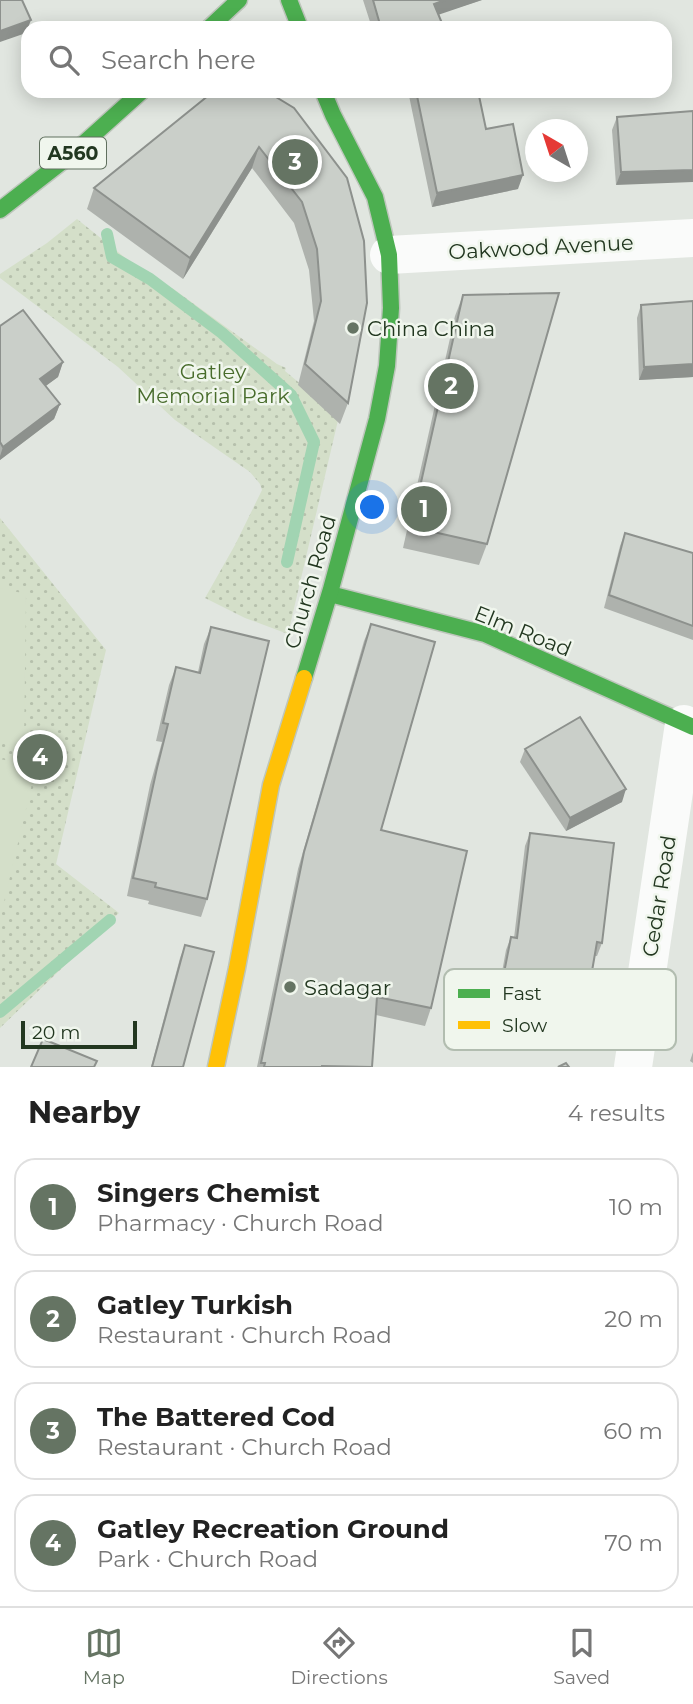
<!DOCTYPE html>
<meta charset="utf-8">
<style>
body{margin:0;font-family:Montserrat,sans-serif;background:#f2f2f2;color:#222}
.compass{position:absolute;left:525px;top:119px;width:63px;height:63px;border-radius:50%;background:#fff;box-shadow:0 4px 18px #0003;rotate:321deg}
.scale{position:absolute;left:21px;bottom:18px;width:116px;box-sizing:border-box;padding-left:7px;border:4px solid #223720;border-top:0;font-size:19px;line-height:24px;white-space:nowrap;color:#223720;-webkit-text-stroke:5px #f0f6ed;paint-order:stroke}
.you{position:absolute;left:373px;top:508px;width:24px;height:24px;margin:-18px;border:5px solid #fff;border-radius:50%;background:#1a73e8;box-shadow:0 0 0 10px #1a73e833}
.badge{display:grid;place-items:center;width:46px;height:46px;border-radius:50%;background:#657463;color:#fff;font-size:23px;font-weight:700}
.pin{position:absolute;translate:-50% -50%;border:4px solid #fff;box-shadow:0 2px 7px #0006}
.list{margin:0;padding:0;list-style:none}
h2{display:flex;justify-content:space-between;align-items:center;height:91px;margin:0;padding:0 28px;font-size:30px}
h2 small{font-size:23px;font-weight:400;color:#767676}
.list li{display:grid;grid-template-columns:46px 1fr auto;gap:21px;align-items:center;box-sizing:border-box;height:98px;margin:0 14px 14px;padding:0 14px;border:2px solid #e0e0e0;border-radius:21px}
.list b{display:block;font-size:26px;white-space:nowrap}
.list p{margin:0;font-size:23px;white-space:nowrap;color:#767676}
.list em{font-size:23px;font-style:normal;color:#767676}
.icon{flex:none;width:38px;height:38px;fill:none;stroke:currentColor;stroke-width:2;stroke-linecap:round;stroke-linejoin:round}
.map{position:relative;flex:none;width:693px;height:1067px;overflow:hidden}
.search{position:absolute;background:#fff;box-shadow:0 4px 18px #0003;left:21px;right:21px;top:21px;height:77px;display:flex;align-items:center;gap:18px;box-sizing:border-box;padding:0 24px;border-radius:21px;color:#767676;font-size:26px}
.sheet{height:539px;background:#fff}
nav{display:flex;justify-content:space-around;align-items:center;box-sizing:border-box;height:98px;border-top:2px solid #e0e0e0;background:#fff;font-size:19px;color:#767676}
nav a{display:grid;justify-items:center;gap:4px}
nav .on{color:#657463}
.map>svg:first-child{display:block}
.green{fill:url(#green-dots)}
.pitch{fill:#d4dfc9}
.lines{fill:none;stroke-linecap:round;stroke-linejoin:round}
.stream{stroke:#a1d4b2;stroke-width:12}
.fast-casing{stroke:#bec6bc;stroke-width:19}
.slow-casing{stroke:#bec6bc;stroke-width:19}
.street{stroke:#fafbfa;stroke-width:38}
.fast{stroke:#4caf50;stroke-width:16}
.slow{stroke:#ffc107;stroke-width:16}
.wall{fill:#aeb2ad}
.shaded-wall{fill:#8d918d}
.building{fill:#cacfc9;stroke:#8d918d;stroke-width:2}
.poi-dot{fill:#657463;stroke:#f0f6ed;stroke-width:2.5}
.labels{text-anchor:middle;dominant-baseline:central;stroke-width:5;stroke-linejoin:round;paint-order:stroke}
.shield{fill:#f0f6ed;stroke:#60705e;stroke-width:2}
.shield-label{font-size:19px;font-weight:bold;fill:#223720}
.street-label{font-size:21px;fill:#223720;stroke:#f0f6ed}
.poi-label{font-size:21px;fill:#223720;stroke:#f0f6ed;text-anchor:start}
.park-label{font-size:21px;fill:#486c2c;stroke:#f0f6ed}
.key{fill:#f0f6ed;stroke:#b2bdb0;stroke-width:2}
.key-label{font-size:19px;fill:#223720}
</style>
<div class="map">
<svg width="693" height="1067" viewBox="0 0 693 1067">
<defs>
<pattern id="green-dots" width="8" height="8" patternUnits="userSpaceOnUse" patternTransform="scale(1.75)"><rect width="8" height="8" fill="#d4dfc9"/><path d="M2 2h.1M6 6h.1" fill="none" stroke="#b6c0ac" stroke-width="1.8" stroke-linecap="round"/></pattern>
</defs>
<rect width="100%" height="100%" fill="#e1e6e0"/>
<g class="green">
<path d="M 77,219 L 169,293 L 172,288 L 277,364 L 286,368 L 285,371 L 339,416 L 288,634 L 245,618 L 205,598 L 235,545 L 262,490 L 260,484 L 250,472 L 175,420 L 118,367 L 0,278 L 0,274 L 47,243 Z"/>
<path d="M 0,518 L 106,650 L 56,864 L 119,913 L 0,1028 Z"/>
</g>
<g class="pitch">
<path d="M 0,588 L 26,594 L 24,746 L 0,742 Z"/>
<path d="M 0,759 L 36,767 L 0,919 Z"/>
</g>
<g class="lines">
<g class="stream">
<path d="M 107,234 L 112,257 L 150,279 L 222,333 L 291,395 L 314,442 L 287,562"/>
<path d="M 0,1012 L 110,920"/>
</g>
<defs>
<g id="fast">
<path d="M 289,0 L 300,28"/>
<path d="M 209,28 L 239,0"/>
<path d="M 0,210 L 72,154 L 142,91"/>
<path d="M 330,594 L 485,634 L 693,727"/>
<path d="M 304,678 L 331,589 L 377,419 L 387,366 L 391,308 L 389,255 L 375,197 L 333,115 L 323,91"/>
</g>
<path id="slow" d="M 216,1067 L 237,968 L 271,785 L 304,678"/>
</defs>
<use href="#fast" class="fast-casing"/>
<use href="#slow" class="slow-casing"/>
<g class="street">
<path d="M 389,255 L 693,238"/>
<path d="M 633,1067 L 684,724"/>
</g>
<use href="#fast" class="fast"/>
<use href="#slow" class="slow"/>
</g>
<g class="wall">
<path d="M 363,0 L 482,0 L 438,14 L 444,28 L 372,28 Z"/>
<path d="M 408,91 L 478,91 L 486,129 L 518,189 L 432,207 Z"/>
<path d="M 294,108 L 348,403 L 340,424 L 298,385 L 314,321 L 309,270 L 294,223 L 252,168 L 183,279 L 87,209 L 94,188 Z"/>
<path d="M 693,111 L 616,185 L 612,130 L 617,117 Z"/>
<path d="M 463,295 L 487,544 L 479,565 L 403,548 L 455,316 Z"/>
<path d="M 693,301 L 693,377 L 639,380 L 637,318 L 641,305 Z"/>
<path d="M 0,326 L 63,362 L 58,377 L 45,386 L 60,404 L 54,419 L 0,460 Z"/>
<path d="M 625,533 L 693,553 L 693,640 L 604,608 L 620,546 Z"/>
<path d="M 371,624 L 381,830 L 431,1008 L 425,1026 L 376,1015 L 372,1067 L 257,1067 L 298,869 L 364,641 Z"/>
<path d="M 211,627 L 207,899 L 201,917 L 148,904 L 149,901 L 127,896 L 150,785 L 162,742 L 156,741 L 169,685 L 176,667 L 198,672 L 204,644 Z"/>
<path d="M 525,749 L 622,802 L 566,831 L 520,762 Z"/>
<path d="M 530,833 L 602,943 L 597,956 L 595,956 L 581,1035 L 576,1048 L 492,1027 L 506,950 L 511,937 L 514,938 L 525,846 Z"/>
<path d="M 185,945 L 183,1067 L 151,1067 L 180,958 Z"/>
<path d="M 693,1052 L 693,1063 L 690,1061 Z"/>
</g>
<g class="shaded-wall">
<path d="M 445,0 L 482,0 L 429,18 L 434,4 Z"/>
<path d="M 31,20 L 26,33 L 0,42 L 0,31 Z"/>
<path d="M 259,147 L 252,168 L 183,279 L 190,258 Z"/>
<path d="M 693,170 L 693,182 L 616,185 L 621,172 Z"/>
<path d="M 523,175 L 518,189 L 432,207 L 437,193 Z"/>
<path d="M 63,362 L 58,377 L 35,394 L 40,379 Z"/>
<path d="M 693,364 L 693,377 L 639,380 L 644,367 Z"/>
<path d="M 60,404 L 54,419 L 0,460 L 0,456 L 3,447 Z"/>
<path d="M 626,789 L 622,802 L 566,831 L 570,818 Z"/>
</g>
<g class="building">
<path d="M 0,0 L 22,0 L 31,20 L 0,31 Z"/>
<path d="M 373,0 L 445,0 L 434,4 L 444,28 L 381,28 Z"/>
<path d="M 214,91 L 266,91 L 294,108 L 347,178 L 364,241 L 367,303 L 348,403 L 305,364 L 321,301 L 317,249 L 302,202 L 259,147 L 190,258 L 94,188 Z"/>
<path d="M 416,91 L 478,91 L 486,129 L 513,124 L 523,175 L 437,193 Z"/>
<path d="M 693,111 L 693,170 L 621,172 L 617,117 Z"/>
<path d="M 559,293 L 487,544 L 411,527 L 463,295 Z"/>
<path d="M 693,301 L 693,364 L 644,367 L 641,305 Z"/>
<path d="M 23,310 L 63,362 L 40,379 L 60,404 L 3,447 L 0,442 L 0,326 Z"/>
<path d="M 625,533 L 693,553 L 693,626 L 609,595 Z"/>
<path d="M 371,624 L 435,642 L 381,830 L 467,851 L 431,1008 L 377,997 L 372,1067 L 322,1066 L 322,1067 L 264,1067 L 265,1063 L 261,1063 L 304,852 Z"/>
<path d="M 211,627 L 269,641 L 207,899 L 155,887 L 156,883 L 133,878 L 157,768 L 168,724 L 163,723 L 176,667 L 200,673 Z"/>
<path d="M 580,717 L 626,789 L 570,818 L 525,749 Z"/>
<path d="M 530,833 L 614,843 L 602,943 L 597,942 L 581,1035 L 496,1014 L 511,937 L 517,938 Z"/>
<path d="M 185,945 L 214,952 L 183,1067 L 152,1067 Z"/>
<path d="M 43,1039 L 97,1061 L 94,1067 L 31,1067 Z"/>
<path d="M 566,1063 L 569,1067 L 558,1067 Z"/>
</g>
<g class="poi-dot">
<circle cx="353" cy="328" r="7"/>
<circle cx="290" cy="987" r="7"/>
</g>
<g class="labels">
<rect class="shield" x="40" y="137.5" width="66" height="31" rx="5"/>
<g class="shield-label">
<text x="73" y="153">A560</text>
</g>
<g class="street-label">
<text transform="translate(541 247) rotate(-3)">Oakwood Avenue</text>
<text transform="translate(310 582) rotate(-74)">Church Road</text>
<text transform="translate(523 631) rotate(22)">Elm Road</text>
<text transform="translate(659 896) rotate(-81)">Cedar Road</text>
</g>
<g class="poi-label">
<text x="367" y="328">China China</text>
<text x="304" y="987">Sadagar</text>
</g>
<g class="park-label">
<text x="213" y="371">Gatley<tspan x="213" dy="24">Memorial Park</tspan></text>
</g>
</g>
<rect x="444" y="969" width="232" height="81" rx="10" class="key"/>
<rect x="458" y="989" width="32" height="9" fill="#4caf50"/>
<rect x="458" y="1021" width="32" height="8" fill="#ffc107"/>
<g class="key-label">
<text x="502" y="1000">Fast</text>
<text x="502" y="1032">Slow</text>
</g>
</svg>
<svg class="compass" viewBox="-18 -18 36 36"><path d="M0-13l5 13h-10z" fill="#e53935"/><path d="M0 13l5-13h-10z" fill="#767676"/></svg>
<div class="scale">20 m</div>
<div class="you"></div>
<div class="pin badge" style="left:424px;top:509px">1</div>
<div class="pin badge" style="left:451px;top:386px">2</div>
<div class="pin badge" style="left:295px;top:162px">3</div>
<div class="pin badge" style="left:40px;top:757px">4</div>
<div class="search"><svg class="icon" aria-label="search" viewBox="0 0 24 24"><circle cx="10" cy="10" r="6"/><path d="M15 15l6 6"/></svg>Search here</div>
</div>
<section class="sheet">
<h2>Nearby<small>4 results</small></h2>
<ul class="list">
<li><span class="badge">1</span><div><b>Singers Chemist</b><p>Pharmacy · Church Road</p></div><em>10 m</em></li>
<li><span class="badge">2</span><div><b>Gatley Turkish</b><p>Restaurant · Church Road</p></div><em>20 m</em></li>
<li><span class="badge">3</span><div><b>The Battered Cod</b><p>Restaurant · Church Road</p></div><em>60 m</em></li>
<li><span class="badge">4</span><div><b>Gatley Recreation Ground</b><p>Park · Church Road</p></div><em>70 m</em></li>
</ul>
</section>
<nav>
<a class="on"><svg class="icon" aria-label="map" viewBox="0 0 24 24"><path d="M3 6l6-2 6 2 6-2v14l-6 2-6-2-6 2zM9 4v14M15 6v14"/></svg>Map</a>
<a><svg class="icon" aria-label="directions" viewBox="0 0 24 24"><path d="M12 3l9 9-9 9-9-9zM9 14v-3h6M13 9l2 2-2 2"/></svg>Directions</a>
<a><svg class="icon" aria-label="saved" viewBox="0 0 24 24"><path d="M7 4h10v16l-5-4-5 4z"/></svg>Saved</a>
</nav>
